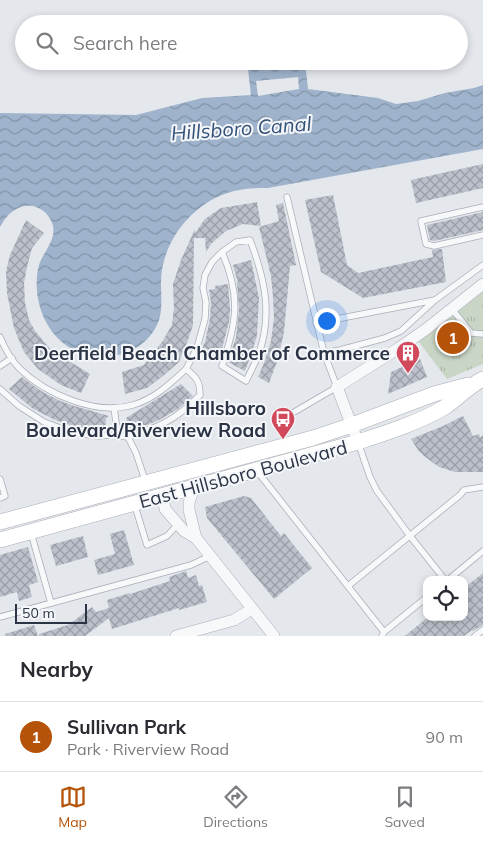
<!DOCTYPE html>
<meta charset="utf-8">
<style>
body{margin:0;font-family:Mulish,sans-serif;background:#f2f2f3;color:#2b2b33}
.controls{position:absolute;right:15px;bottom:15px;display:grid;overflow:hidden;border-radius:10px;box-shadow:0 2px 8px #0003}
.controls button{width:45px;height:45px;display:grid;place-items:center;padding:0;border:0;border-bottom:1px solid #e1e1e2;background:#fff;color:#2b2b33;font:25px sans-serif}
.scale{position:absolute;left:15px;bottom:12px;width:72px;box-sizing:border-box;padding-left:5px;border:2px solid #2b3445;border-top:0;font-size:14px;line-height:18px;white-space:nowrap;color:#2b3445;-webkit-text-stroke:4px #f4f6f9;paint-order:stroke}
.you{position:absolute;left:326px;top:320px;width:18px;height:18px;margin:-12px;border:4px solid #fff;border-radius:50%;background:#1a73e8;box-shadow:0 0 0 8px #1a73e833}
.badge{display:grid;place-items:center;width:32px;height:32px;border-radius:50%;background:#b45309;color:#fff;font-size:16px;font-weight:700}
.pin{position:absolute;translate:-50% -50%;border:2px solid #fff;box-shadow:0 1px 5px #0006}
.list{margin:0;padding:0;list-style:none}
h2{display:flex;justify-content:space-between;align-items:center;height:65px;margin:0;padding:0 20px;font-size:21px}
h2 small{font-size:16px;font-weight:400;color:#7c7c81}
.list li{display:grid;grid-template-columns:32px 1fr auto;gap:15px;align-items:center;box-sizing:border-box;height:70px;padding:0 20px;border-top:1px solid #e1e1e2}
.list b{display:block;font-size:19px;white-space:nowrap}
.list p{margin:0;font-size:16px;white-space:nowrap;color:#7c7c81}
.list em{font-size:16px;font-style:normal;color:#7c7c81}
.icon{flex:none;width:28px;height:28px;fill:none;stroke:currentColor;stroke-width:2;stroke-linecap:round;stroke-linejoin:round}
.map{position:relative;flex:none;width:483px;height:636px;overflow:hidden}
.search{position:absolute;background:#fff;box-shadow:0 2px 8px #0003;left:15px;right:15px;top:15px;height:55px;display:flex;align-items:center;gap:12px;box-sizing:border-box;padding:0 18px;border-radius:28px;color:#7c7c81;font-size:19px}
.sheet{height:135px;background:#fff}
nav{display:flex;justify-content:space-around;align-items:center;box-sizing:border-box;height:70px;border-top:1px solid #e1e1e2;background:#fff;font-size:14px;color:#7c7c81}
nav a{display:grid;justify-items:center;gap:2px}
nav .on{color:#b45309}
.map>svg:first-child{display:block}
.park{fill:url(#park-tufts)}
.water{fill:url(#water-waves);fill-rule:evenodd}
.building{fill:url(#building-cross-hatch)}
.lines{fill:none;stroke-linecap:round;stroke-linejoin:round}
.lane-casing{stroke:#a9aeb7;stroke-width:7}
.street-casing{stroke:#a9aeb7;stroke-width:12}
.secondary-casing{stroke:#a9aeb7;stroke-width:16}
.lane{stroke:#f7f8fa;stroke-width:5.5}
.street{stroke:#f7f8fa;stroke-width:11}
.secondary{stroke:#fff;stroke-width:15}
.labels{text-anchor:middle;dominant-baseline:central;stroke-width:4;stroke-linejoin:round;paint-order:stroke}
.poi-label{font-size:19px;font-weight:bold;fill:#2b3445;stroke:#f4f6f9;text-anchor:end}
.street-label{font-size:19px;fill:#2b3445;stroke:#f4f6f9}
.water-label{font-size:20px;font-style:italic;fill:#34527a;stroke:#f4f6f9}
</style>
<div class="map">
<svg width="483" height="636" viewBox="0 0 483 636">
<defs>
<pattern id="park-tufts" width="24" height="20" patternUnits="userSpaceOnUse" patternTransform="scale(1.25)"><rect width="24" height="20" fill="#c9d6c5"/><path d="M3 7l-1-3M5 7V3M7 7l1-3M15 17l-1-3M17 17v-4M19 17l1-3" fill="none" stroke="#adb8ab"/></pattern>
<pattern id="water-waves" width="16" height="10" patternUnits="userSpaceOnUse" patternTransform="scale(1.25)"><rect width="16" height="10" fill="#9fb4cc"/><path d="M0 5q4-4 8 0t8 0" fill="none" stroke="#8293a7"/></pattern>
<pattern id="building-cross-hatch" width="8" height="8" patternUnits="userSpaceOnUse" patternTransform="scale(1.25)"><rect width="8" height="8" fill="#bbc0ca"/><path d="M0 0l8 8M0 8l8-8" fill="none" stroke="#989da6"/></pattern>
</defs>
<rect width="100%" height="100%" fill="#e4e7ec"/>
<path class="park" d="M 483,292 L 483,364 L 447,379 L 419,342 Z"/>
<path class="water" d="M 247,61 L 305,61 L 308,89 L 378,98 L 396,104 L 418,101 L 445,93 L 474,88 L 483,85 L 483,149 L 268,188 C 257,188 246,188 234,191 C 198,200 168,233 162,270 C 159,287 164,304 159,320 C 148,351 114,362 84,354 C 47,343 30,300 39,265 C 43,252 56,241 53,226 C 49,209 30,200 15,210 C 8,214 4,220 0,227 L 0,113 L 136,115 L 202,98 L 251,95 ZM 298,77 L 299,89 L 258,96 L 256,81 Z"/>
<g class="building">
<path d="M 483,164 L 483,188 L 416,203 L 411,180 Z"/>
<path d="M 333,195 L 347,265 L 358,273 L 433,257 L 432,250 L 442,249 L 446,282 L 363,298 L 321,272 L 305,200 Z"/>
<path d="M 257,202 L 261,226 L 243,224 L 226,231 L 212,243 L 206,252 L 205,238 L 194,238 L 193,325 L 188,340 L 179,362 L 163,376 L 147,388 L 125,394 L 122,372 L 144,365 L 162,342 L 172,325 L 174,308 L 173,284 L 181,260 L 195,229 L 195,233 L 205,219 L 221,208 Z"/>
<path d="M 283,203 L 296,265 L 290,266 L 284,332 L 278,359 L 269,383 L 258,377 L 264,363 L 271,341 L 274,318 L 273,297 L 271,276 L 259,227 L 279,221 L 276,205 Z"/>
<path d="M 483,212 L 483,230 L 434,241 L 430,240 L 427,225 Z"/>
<path d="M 26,220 L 44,233 L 32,248 L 27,267 L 24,283 L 25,303 L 29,320 L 35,331 L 51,350 L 90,374 L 81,393 L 61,385 L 38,369 L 24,352 L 14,328 L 7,293 L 6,272 L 10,255 Z"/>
<path d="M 251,260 L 259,298 L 258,316 L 257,335 L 252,352 L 245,371 L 228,362 L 236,337 L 239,309 L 237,283 L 238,283 L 233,265 Z"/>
<path d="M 228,284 L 230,309 L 229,322 L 220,356 L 202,349 L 205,342 L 210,319 L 211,302 L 209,290 L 215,289 L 215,286 Z"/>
<path d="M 420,359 L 427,377 L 388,394 L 391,372 Z"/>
<path d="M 22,377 L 41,391 L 58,400 L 71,405 L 109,416 L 106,418 L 105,431 L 93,430 L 72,426 L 53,419 L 32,408 L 9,389 Z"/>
<path d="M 181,384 L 193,396 L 188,400 L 178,409 L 159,420 L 147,425 L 130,430 L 126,418 Z"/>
<path d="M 463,416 L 473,436 L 479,434 L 480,437 L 483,435 L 483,472 L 455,472 L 439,467 L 424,456 L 418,450 L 411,439 L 443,426 Z"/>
<path d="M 244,496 L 251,498 L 281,536 L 284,533 L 312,568 L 274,599 L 207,518 L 205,507 Z"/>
<path d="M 124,530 L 134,565 L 98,575 L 94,560 L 115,554 L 110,534 Z"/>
<path d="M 83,536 L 88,557 L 56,566 L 50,545 Z"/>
<path d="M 28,547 L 38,582 L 29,585 L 32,597 L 19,601 L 17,592 L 0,597 L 0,555 Z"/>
<path d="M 186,571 L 188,578 L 196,575 L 199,586 L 202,585 L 207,602 L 179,610 L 179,608 L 112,629 L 109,618 L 85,636 L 39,636 L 39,634 L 68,625 L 92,607 L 96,612 L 109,608 L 107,600 L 130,593 L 130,594 L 170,581 L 169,577 Z"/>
<path d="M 483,573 L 483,625 L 473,631 L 472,630 L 464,636 L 405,636 L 428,617 L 464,617 L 464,588 Z"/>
<path d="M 34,625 L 38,636 L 6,636 L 5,634 Z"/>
</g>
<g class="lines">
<defs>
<g id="lane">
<path d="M 483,207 L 421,221 L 426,244 L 434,246 L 483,235"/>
<path d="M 435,300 L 483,265"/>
<path d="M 452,309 L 471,333 L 483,334"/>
<path d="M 316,323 L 435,300 L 401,331 L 385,338 L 340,350 L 324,353"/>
<path d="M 0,337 C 5,349 11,360 20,369 C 46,394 96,416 133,405 C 154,399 170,384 186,369"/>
<path d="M 0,366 L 12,358"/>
<path d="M 0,389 L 19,406 L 44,422 L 74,433 L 99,436 L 108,435 L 128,437"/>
<path d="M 114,408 L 118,436"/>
<path d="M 284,418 L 337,387 L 324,353 L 287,197"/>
<path d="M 358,442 L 370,477 L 377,491 L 410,536 L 445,580"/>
<path d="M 257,471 L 384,632"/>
<path d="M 0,479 L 5,496 L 0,498"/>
<path d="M 146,483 L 136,453 L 128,437 C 159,427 176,420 200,395 C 200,381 196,377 186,369 L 197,348 L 205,319 L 206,302 L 203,288 L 205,275 L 212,262 L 222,252 L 236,242 L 250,240 C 265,279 273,316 258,356 C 254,365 250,373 246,381 L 222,366 C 237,322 241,296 222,252"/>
<path d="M 134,503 L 147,545 L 167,536 L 178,524"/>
<path d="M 31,533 L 51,603"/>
<path d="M 448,580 L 483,551"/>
<path d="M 348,586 L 460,495 L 464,490 L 483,487"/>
<path d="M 0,617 L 191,565 L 210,556"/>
<path d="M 382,636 L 384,632 L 427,597"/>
<path d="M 475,636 L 483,630"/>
</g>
<g id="street">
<path d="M 358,442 L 337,387 L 399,348 L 425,330 L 483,284"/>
<path d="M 194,487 L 189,503 L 189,510 L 196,538"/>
<path d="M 163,496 L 165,509 L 184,531 L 196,538 L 274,636"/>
<path d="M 176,636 L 234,620 L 252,609"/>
</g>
<g id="secondary">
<path d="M 0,522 L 313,438 L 352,425 L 434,394 L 468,385"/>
<path d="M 0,540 L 358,442 C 386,433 420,422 445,407 C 458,398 469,386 483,379"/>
</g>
</defs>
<use href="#lane" class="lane-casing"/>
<use href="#street" class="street-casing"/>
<use href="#secondary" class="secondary-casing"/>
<use href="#lane" class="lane"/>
<use href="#street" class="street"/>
<use href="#secondary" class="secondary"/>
</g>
<defs>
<symbol id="building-pin" viewBox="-11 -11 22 30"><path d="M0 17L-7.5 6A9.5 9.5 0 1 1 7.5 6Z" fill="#d1495b" stroke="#f4f6f9"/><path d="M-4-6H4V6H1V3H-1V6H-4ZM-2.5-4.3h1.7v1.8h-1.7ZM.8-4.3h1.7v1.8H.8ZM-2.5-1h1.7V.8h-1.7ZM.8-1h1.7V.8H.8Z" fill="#fff"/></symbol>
<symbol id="bus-pin" viewBox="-11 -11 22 30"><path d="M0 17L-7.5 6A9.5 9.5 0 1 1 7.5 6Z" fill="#d1495b" stroke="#f4f6f9"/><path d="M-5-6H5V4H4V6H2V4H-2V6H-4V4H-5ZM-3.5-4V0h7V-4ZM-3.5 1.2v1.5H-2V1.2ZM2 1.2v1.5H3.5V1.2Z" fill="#fff"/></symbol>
</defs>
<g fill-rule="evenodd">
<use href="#building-pin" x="394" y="339" width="28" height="38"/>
<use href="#bus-pin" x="269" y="405" width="28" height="38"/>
</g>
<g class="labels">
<g class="poi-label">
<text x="390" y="353">Deerfield Beach Chamber of Commerce</text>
<text x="266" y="408">Hillsboro<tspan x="266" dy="22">Boulevard/Riverview Road</tspan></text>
</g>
<g class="street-label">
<text transform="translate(243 474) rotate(-15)">East Hillsboro Boulevard</text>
</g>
<g class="water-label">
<text transform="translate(241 128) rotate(-4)">Hillsboro Canal</text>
</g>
</g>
</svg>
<div class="controls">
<button><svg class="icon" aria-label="locate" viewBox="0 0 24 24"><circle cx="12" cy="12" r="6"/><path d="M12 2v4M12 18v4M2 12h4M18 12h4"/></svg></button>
</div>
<div class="scale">50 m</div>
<div class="you"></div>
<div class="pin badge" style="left:453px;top:338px">1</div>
<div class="search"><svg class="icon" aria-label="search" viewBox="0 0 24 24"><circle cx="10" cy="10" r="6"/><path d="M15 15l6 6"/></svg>Search here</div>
</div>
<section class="sheet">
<h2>Nearby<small></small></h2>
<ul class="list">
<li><span class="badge">1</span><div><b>Sullivan Park</b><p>Park · Riverview Road</p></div><em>90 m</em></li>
</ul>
</section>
<nav>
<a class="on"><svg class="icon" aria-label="map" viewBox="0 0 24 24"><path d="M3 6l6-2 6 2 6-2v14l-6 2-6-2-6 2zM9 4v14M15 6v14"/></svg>Map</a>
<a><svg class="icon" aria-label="directions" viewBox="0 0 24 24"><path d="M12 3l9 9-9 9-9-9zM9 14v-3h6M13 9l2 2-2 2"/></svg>Directions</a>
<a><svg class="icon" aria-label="saved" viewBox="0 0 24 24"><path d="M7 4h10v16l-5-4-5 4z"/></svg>Saved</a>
</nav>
